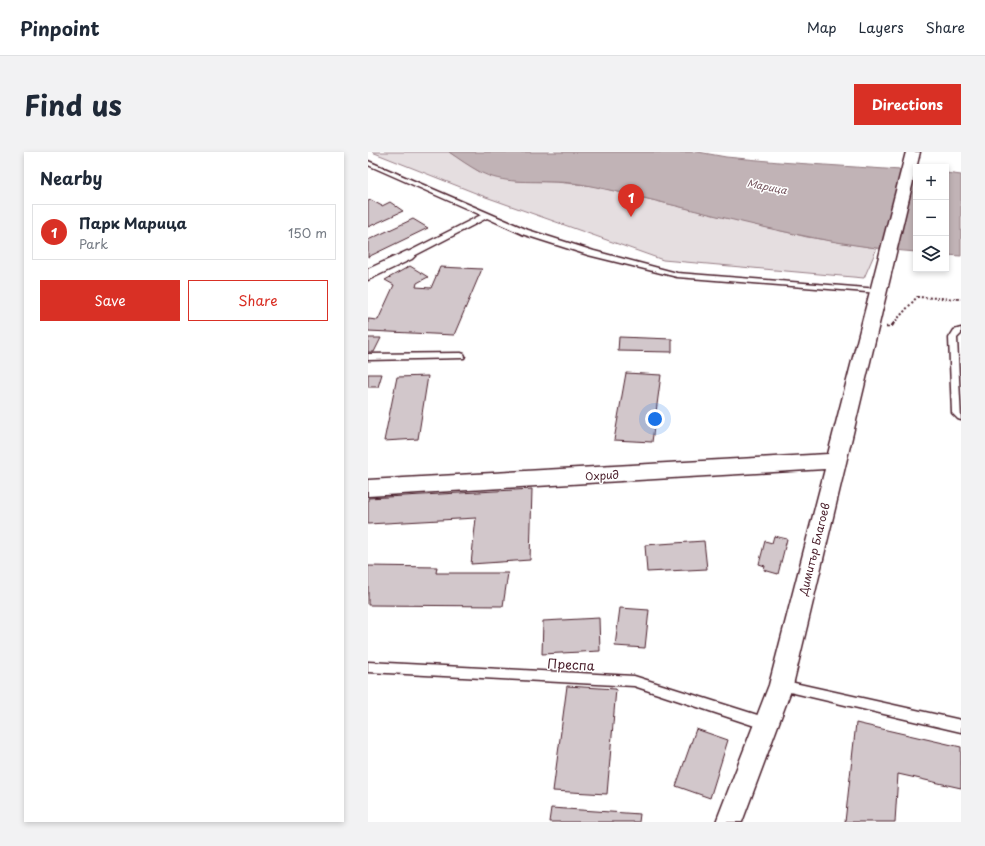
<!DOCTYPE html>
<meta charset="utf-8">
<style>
body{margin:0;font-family:"Playpen Sans",sans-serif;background:#f2f2f3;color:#1f2937}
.controls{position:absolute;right:12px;top:12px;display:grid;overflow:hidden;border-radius:0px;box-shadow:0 2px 6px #0003}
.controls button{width:36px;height:36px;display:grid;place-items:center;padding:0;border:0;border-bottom:1px solid #e0e1e3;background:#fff;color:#1f2937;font:20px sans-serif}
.you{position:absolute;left:287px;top:267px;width:14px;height:14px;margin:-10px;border:3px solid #fff;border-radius:50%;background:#1a73e8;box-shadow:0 0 0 6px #1a73e833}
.badge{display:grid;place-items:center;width:26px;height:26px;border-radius:50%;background:#d93025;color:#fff;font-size:13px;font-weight:700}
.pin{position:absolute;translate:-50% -33px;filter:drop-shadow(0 1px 2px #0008)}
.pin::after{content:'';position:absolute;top:21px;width:14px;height:12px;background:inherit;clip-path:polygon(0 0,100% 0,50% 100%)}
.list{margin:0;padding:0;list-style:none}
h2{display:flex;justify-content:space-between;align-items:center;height:52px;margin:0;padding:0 16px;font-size:17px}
h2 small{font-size:13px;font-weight:400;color:#747a83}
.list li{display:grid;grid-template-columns:26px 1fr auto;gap:12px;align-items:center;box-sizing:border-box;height:56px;margin:0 8px 8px;padding:0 8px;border:1px solid #e0e1e3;border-radius:0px}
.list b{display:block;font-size:15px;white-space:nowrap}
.list p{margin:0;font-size:13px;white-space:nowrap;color:#747a83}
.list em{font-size:13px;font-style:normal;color:#747a83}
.actions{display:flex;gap:8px;padding:12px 16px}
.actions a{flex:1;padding:9px 0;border:1px solid #d93025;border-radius:0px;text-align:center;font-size:14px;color:#d93025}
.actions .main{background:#d93025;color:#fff}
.icon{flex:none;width:22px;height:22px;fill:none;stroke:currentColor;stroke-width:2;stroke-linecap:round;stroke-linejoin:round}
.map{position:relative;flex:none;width:593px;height:670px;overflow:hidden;border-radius:0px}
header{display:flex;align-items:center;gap:24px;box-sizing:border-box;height:56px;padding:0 20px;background:#fff;border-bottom:1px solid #e0e1e3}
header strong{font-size:19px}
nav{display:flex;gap:22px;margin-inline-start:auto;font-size:14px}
.intro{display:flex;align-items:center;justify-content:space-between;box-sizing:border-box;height:96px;padding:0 24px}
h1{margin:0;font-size:28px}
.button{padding:10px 18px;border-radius:0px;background:#d93025;color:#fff;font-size:14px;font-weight:700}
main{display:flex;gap:24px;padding:0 24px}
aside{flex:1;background:#fff;border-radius:0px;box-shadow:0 2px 6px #0003}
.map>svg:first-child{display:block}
.green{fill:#e5dee0;stroke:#987e86}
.water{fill:#c1b3b6;stroke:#91787e}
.building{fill:#d2c7cb;stroke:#4a1f2b}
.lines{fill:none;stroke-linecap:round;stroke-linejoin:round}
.lane-casing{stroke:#4a1f2b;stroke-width:3}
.street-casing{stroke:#4a1f2b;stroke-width:3}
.path-far1{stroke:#4a1f2b;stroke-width:2;stroke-dasharray:2 2;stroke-linecap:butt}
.path{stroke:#4a1f2b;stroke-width:2.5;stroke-dasharray:3 3;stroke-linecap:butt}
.lane{fill:#fff;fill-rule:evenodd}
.street{fill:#fff;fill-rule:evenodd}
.labels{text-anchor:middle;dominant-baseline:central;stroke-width:3;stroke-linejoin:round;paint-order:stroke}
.far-water-label{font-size:10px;font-style:italic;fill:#74535c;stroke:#fff}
.street-label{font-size:11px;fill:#4a1f2b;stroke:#fff}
.near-street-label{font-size:13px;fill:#4a1f2b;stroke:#fff}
</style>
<header>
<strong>Pinpoint</strong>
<nav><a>Map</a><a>Layers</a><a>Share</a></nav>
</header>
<div class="intro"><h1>Find us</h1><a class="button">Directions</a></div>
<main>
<aside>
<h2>Nearby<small></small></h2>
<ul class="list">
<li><span class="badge">1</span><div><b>Парк Марица</b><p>Park</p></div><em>150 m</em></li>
</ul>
<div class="actions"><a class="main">Save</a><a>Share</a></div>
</aside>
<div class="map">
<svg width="593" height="670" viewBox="0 0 593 670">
<rect width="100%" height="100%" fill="#fff"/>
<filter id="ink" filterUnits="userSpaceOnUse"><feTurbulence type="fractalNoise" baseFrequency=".025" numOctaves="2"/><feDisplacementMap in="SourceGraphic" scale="8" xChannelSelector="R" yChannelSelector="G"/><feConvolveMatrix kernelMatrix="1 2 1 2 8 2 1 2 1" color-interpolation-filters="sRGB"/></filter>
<g filter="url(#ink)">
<path class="green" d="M 4,0 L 81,0 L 112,20 L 148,29 L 188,30 L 226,34 L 439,85 L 509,96 L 496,126 L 295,108 L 115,44 Z"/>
<g class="water">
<path d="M 81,0 L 330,0 L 358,5 L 411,10 L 548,19 L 548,100 C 439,92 334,58 228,35 C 215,32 199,30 186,30 C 161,29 135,32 112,20 C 101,14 91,7 81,0 Z"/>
<path d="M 578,21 L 593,23 L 593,104 L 578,103 Z"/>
</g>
<g class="building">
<path d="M 3,48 L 14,54 L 22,50 L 35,59 L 0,75 L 0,49 Z"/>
<path d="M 45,67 L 60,76 L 0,105 L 0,88 Z"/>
<path d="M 42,114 L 60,125 L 49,131 L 48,135 L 63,136 L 72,115 L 114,117 L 86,183 L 0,179 L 0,167 L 10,168 L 26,133 L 17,128 Z"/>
<path d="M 251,185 L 304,187 L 304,200 L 250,199 Z"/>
<path d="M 0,186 L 13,186 L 6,200 L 0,200 Z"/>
<path d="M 258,221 L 293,223 L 284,290 L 246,288 Z"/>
<path d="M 0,222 L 14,222 L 10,235 L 0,235 Z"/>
<path d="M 60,224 L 50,287 L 16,289 L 29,225 Z"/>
<path d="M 164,337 L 162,408 L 103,412 L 108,366 L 0,372 L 0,346 Z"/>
<path d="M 406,384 L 419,387 L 410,422 L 396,418 L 397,414 L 391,412 L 397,389 L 404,391 Z"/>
<path d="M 336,389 L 339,417 L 279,420 L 277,393 Z"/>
<path d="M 0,414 L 69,415 L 68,421 L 140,421 L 135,454 L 0,453 Z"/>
<path d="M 252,456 L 281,458 L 277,496 L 247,494 Z"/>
<path d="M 231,466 L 232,499 L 174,502 L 175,469 Z"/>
<path d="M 199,534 L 248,537 L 239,642 L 185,639 Z"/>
<path d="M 488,571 L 593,595 L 593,636 L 530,622 L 527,670 L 477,670 Z"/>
<path d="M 328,577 L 360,588 L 342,646 L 308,634 Z"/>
<path d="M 183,656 L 272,662 L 271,670 L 181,670 Z"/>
</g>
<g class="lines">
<defs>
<g id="lane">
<path d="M 0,9 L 160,78 L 226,99 L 309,121 L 511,137 L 515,139 L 511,141 L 309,125 L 220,103 L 154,82 L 119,66 L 42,106 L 36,106 L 36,102 L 113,63 L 0,13 Z"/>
<path d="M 593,176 L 593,182 L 589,186 L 593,268 L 590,267 L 584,261 L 581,186 L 586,178 Z"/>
<path d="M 93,201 L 96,202 L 97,204 L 96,206 L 0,208 L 0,202 Z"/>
<path d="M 0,510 L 266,524 L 399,566 L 403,568 L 405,572 L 403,576 L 399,578 L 266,534 L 0,520 Z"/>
<path d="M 413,528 L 593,568 L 593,580 L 413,538 L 409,537 L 407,533 L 409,529 Z"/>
</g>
<g id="street">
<path d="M 538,0 L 552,0 L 425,533 L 374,670 L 348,670 L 401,533 L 457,317 L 0,344 L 0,328 L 460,302 Z"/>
<path d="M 39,99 L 44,101 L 47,104 L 44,107 L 0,128 L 0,117 Z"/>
</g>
</defs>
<use href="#lane" class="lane-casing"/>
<use href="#street" class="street-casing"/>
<path class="path-far1" d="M 525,172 L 549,145 L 593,147"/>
<path class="path" d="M 518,175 L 523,175 L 526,171"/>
<use href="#lane" class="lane"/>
<use href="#street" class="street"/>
</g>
</g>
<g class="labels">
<g class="far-water-label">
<text transform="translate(399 34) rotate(11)">Марица</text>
</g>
<g class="street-label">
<text transform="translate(234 323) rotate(-3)">Охрид</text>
<text transform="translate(446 397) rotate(-76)">Димитър Благоев</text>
</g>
<g class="near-street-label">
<text transform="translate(203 512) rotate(3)">Преспа</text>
</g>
</g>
</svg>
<div class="controls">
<button>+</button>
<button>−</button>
<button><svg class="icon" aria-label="layers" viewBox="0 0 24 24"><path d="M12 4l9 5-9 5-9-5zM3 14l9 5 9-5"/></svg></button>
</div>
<div class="you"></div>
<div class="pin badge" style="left:263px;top:65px">1</div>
</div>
</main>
